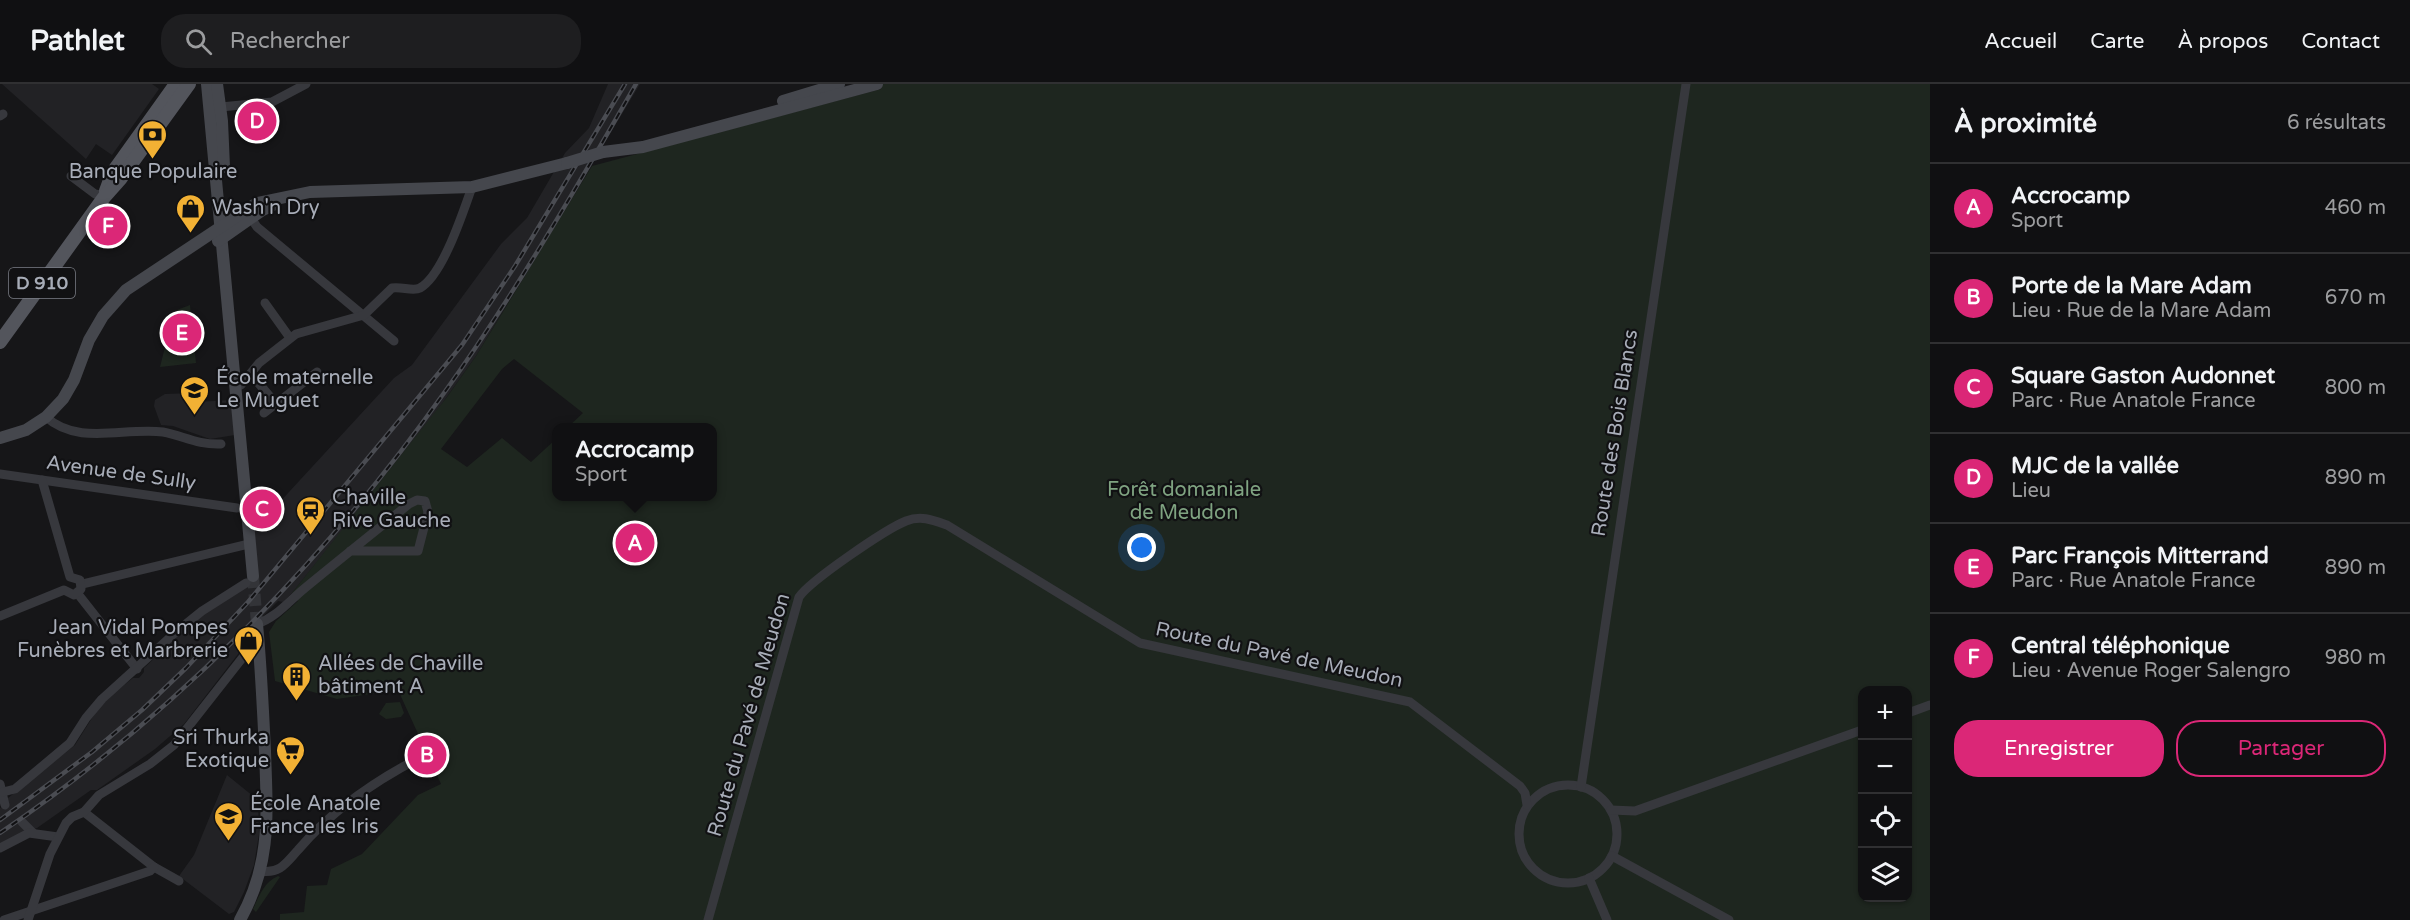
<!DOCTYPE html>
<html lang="fr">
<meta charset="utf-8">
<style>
body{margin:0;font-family:"Varela Round",sans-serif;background:#1e1e20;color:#f1f3f6}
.controls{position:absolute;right:18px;bottom:18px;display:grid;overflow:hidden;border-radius:12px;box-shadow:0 2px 4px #0004}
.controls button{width:54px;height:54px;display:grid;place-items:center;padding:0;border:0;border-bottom:2px solid #303032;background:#101012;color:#f1f3f6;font:30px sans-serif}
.you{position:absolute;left:1142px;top:464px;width:21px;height:21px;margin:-15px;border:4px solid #fff;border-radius:50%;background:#1a73e8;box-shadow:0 0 0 9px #1a73e833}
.badge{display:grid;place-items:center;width:39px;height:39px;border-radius:50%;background:#db2777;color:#fff;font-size:20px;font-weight:700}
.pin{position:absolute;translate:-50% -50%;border:3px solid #fff;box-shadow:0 2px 6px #0006}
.popup{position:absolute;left:552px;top:339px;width:165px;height:78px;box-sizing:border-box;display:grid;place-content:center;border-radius:12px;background:#101012;filter:drop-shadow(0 2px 4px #0005);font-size:20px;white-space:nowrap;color:#9c9d9f}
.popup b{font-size:22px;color:#f1f3f6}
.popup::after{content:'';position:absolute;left:50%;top:100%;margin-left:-12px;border:12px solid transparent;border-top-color:#101012}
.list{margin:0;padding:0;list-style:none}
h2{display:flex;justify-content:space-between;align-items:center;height:78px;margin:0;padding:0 24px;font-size:26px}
h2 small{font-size:20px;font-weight:400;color:#9c9d9f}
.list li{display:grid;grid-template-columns:39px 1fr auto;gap:18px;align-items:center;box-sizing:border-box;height:90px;padding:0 24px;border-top:2px solid #303032}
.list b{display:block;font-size:22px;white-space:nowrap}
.list p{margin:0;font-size:20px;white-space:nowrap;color:#9c9d9f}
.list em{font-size:20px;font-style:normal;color:#9c9d9f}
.actions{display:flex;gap:12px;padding:18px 24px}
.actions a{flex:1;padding:14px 0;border:2px solid #db2777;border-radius:24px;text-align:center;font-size:21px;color:#db2777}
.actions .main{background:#db2777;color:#fff}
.icon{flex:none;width:33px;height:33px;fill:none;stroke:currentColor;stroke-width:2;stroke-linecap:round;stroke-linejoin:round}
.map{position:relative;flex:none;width:1930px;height:836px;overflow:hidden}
header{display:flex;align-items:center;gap:36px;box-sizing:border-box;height:84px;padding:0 30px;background:#101012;border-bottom:2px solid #303032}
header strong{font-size:28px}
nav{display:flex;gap:33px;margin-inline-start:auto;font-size:21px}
.search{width:420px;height:54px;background:#1e1e20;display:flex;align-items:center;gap:15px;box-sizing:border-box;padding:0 21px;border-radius:24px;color:#9c9d9f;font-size:22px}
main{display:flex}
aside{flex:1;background:#101012}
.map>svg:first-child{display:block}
.built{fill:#222225}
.green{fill:#1e261f;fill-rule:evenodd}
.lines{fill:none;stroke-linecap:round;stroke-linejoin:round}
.secondary-tunnel{stroke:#333438;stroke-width:12;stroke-dasharray:12 6;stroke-linecap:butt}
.street{stroke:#37383d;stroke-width:9}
.secondary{stroke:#45474d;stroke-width:12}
.primary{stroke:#53555c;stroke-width:14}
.rail-casing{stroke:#4a4c52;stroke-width:4.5}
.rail{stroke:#111113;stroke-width:2;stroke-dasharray:7;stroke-linecap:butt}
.secondary-bridge{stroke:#45474d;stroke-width:12}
.labels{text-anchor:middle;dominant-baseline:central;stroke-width:4.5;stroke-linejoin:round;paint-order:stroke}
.shield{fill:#111113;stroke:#7b7e86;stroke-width:1.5}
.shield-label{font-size:18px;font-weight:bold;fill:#a8adb8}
.poi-label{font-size:20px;fill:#a8adb8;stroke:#111113;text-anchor:start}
.street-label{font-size:20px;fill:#a8adb8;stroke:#111113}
.park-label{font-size:20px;fill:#7fa381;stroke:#111113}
</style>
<header>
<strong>Pathlet</strong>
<div class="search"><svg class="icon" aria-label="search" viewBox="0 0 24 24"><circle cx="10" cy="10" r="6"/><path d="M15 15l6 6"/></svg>Rechercher</div>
<nav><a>Accueil</a><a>Carte</a><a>À propos</a><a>Contact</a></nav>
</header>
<main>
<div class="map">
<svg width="1930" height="836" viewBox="0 0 1930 836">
<rect width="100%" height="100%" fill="#161618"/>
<g class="built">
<path d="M 2,0 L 152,0 L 159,5 L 112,71 L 96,60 L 86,75 Z"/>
<path d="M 608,0 L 640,0 L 476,272 L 419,352 L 292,509 L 283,518 L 278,517 L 251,544 L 245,561 L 184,640 L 155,665 L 97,706 L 91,706 L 37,744 L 0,761 L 0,724 L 8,720 L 8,714 L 75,661 L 97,626 L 115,608 L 133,594 L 139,594 L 144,588 L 144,584 L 180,550 L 203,530 L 244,503 L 258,489 L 254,446 L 394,294 L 412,281 L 501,160 L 527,134 L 565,69 L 589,44 Z"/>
<path d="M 195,309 L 197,318 L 231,316 L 235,351 L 210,355 L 173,342 L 161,341 L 154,322 L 155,316 L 165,310 Z"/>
<path d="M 227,691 L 258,716 L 259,750 L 254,781 L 244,808 L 234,828 L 229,830 L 179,792 L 194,771 Z"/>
</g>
<g class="green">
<path d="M 880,0 L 1930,0 L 1930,836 L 280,836 L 280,830 L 304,828 L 307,802 L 327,801 L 331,785 L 362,770 L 418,711 L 441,700 L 398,606 L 337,615 L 275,597 L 269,548 L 276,537 L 298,517 L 292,509 L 447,313 L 476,272 L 592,82 L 881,5 ZM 514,275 L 583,329 L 568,343 L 713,344 L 713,412 L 557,412 L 557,354 L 531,378 L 502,354 L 467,383 L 441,365 L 502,285 ZM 1862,606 L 1908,606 L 1908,814 L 1862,814 Z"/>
<path d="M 190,221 L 196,279 L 160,283 L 166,259 L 179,238 L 177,226 Z"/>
<path d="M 254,412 L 258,412 L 269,424 L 259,439 L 256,437 Z"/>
<path d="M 400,618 L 404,629 L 401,633 L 386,635 L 379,630 L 386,619 Z"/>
<path d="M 278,792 L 280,793 L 256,828 L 253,825 C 259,812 264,798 278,792 Z"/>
</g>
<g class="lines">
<path class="secondary-tunnel" d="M 253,492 L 257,540"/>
<g class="street">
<path d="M 216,26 L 221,23 L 272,18 L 306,0"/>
<path d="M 0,32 L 3,30"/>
<path d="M 71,92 L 95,110 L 105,112"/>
<path d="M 249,131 L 257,143 L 394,257"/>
<path d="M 265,219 L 290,254"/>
<path d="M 251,290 L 276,320"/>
<path d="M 236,302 L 241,301 L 259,279 L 296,250 L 364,231 L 392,204 C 401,202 413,208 420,204 C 443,191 463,128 472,103"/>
<path d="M 264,329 L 317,288"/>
<path d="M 46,333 C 78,362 124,343 163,348 C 184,352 197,361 221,360"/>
<path d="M 0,390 L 237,424"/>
<path d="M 82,500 L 244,461"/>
<path d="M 78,510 L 137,585"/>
<path d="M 0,532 L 64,506 L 74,511 L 81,505 L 80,496 L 70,493 L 42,396"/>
<path d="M 257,540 C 277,533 289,517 305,504 C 339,476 374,448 409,420 L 417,416 L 425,417 L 428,428 L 418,467 L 350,467"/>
<path d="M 1908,629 L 1930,621"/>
<path d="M 0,700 L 5,721"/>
<circle cx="1568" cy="750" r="49"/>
<path d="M 1581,703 L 1686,0"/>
<path d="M 3,708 L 15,705 L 70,659 L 86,634 L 102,615 L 176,548 L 202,527 L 246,499"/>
<path d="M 1611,726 L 1635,727 L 1862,646"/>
<path d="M 84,728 L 154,783 L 179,797"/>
<path d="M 22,738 L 33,749"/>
<path d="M 0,764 L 29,749 L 58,753"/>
<path d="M 1612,772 L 1729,836"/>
<path d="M 261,787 C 280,790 286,779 298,766 C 332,726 376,696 423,672"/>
<path d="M 1589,794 L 1607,836"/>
<path d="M 4,836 L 150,787 L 154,783"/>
<path d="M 28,836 L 50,770 L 66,739 L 72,733 L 84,728 L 99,711 L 150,680 L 174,661 L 247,568 L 259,565"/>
<path d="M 708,836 L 799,513 C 811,496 886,445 906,437 C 921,431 933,436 947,441 L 1140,559 L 1410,618 L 1520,702 L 1525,709 L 1527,721"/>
</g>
<g class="secondary">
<path d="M 207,0 L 253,492"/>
<path d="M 217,0 L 222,37 L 224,83"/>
<path d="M 783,17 L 839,0"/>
<path d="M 603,68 L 643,63 L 877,0"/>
<path d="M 218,157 L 261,127 L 273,121"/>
<path d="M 0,354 L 26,346 L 46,333 L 63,315 L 74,296 L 89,256 L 103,232 L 126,206 L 257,119 L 310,108 L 472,103 L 567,79"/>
<path d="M 240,836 C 272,779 267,729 265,667 C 263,625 261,582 257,540"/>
</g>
<g class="primary">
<path d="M 106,107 L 113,88 L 176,0"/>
<path d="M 0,258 L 105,112 L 121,94 L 189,0"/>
</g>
<defs>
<g id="rail">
<path d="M 0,736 L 92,668 L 142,626 L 186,584 L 248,518 L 462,261 L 515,182 L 625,0"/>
<path d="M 0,749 C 173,632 323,479 444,309 C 514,211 576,105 636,0"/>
</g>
</defs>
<use href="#rail" class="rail-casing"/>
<use href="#rail" class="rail"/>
<path class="secondary-bridge" d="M 567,79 L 603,68"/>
</g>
<defs>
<symbol id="bank-pin" viewBox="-11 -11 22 30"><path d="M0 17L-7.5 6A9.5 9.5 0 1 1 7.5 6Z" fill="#f2b134" stroke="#111113"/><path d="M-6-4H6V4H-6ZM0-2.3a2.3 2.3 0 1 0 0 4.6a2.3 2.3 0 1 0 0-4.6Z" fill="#111"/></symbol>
<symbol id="shop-pin" viewBox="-11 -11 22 30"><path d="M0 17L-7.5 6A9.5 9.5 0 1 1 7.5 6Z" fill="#f2b134" stroke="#111113"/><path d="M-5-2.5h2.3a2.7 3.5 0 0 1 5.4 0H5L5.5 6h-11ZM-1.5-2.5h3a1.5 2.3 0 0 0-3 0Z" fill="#111"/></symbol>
<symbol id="school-pin" viewBox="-11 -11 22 30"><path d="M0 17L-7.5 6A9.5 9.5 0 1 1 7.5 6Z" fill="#f2b134" stroke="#111113"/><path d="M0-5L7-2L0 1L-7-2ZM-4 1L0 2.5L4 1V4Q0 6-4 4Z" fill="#111"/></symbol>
<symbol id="station-pin" viewBox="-11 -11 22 30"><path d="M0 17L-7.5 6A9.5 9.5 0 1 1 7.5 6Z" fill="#f2b134" stroke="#111113"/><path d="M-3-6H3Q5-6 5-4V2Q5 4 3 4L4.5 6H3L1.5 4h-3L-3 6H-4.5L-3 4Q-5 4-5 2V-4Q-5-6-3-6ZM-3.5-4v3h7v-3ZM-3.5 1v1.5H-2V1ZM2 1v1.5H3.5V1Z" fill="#111"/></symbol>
<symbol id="building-pin" viewBox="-11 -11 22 30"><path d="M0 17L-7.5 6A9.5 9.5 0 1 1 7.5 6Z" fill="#f2b134" stroke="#111113"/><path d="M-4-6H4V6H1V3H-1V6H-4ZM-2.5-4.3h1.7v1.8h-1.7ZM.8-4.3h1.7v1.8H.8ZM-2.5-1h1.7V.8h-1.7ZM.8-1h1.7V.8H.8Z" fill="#111"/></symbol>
<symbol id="supermarket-pin" viewBox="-11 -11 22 30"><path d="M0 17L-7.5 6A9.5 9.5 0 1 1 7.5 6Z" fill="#f2b134" stroke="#111113"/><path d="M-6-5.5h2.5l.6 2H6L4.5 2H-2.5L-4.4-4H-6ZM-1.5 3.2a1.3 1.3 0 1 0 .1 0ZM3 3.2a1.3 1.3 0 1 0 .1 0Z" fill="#111"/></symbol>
</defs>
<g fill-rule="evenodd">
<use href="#bank-pin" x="136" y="34" width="33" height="45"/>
<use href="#shop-pin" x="174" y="108" width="33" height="45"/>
<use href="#school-pin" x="178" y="290" width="33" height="45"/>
<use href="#station-pin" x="294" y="410" width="33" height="45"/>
<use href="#shop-pin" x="232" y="540" width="33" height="45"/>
<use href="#building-pin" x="280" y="576" width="33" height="45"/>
<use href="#supermarket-pin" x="274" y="650" width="33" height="45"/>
<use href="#school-pin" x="212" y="716" width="33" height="45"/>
</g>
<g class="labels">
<rect class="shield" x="9" y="184" width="66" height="30" rx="4.5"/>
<g class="shield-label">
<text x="42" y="199">D 910</text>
</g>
<g class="poi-label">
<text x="153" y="88" text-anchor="middle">Banque Populaire</text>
<text x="212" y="124">Wash'n Dry</text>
<text x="216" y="294">École maternelle<tspan x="216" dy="23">Le Muguet</tspan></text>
<text x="332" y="414">Chaville<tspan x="332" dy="23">Rive Gauche</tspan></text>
<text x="228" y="544" text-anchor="end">Jean Vidal Pompes<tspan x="228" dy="23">Funèbres et Marbrerie</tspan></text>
<text x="318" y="580">Allées de Chaville<tspan x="318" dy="23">bâtiment A</tspan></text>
<text x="269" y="654" text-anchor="end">Sri Thurka<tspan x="269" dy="23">Exotique</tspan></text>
<text x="250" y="720">École Anatole<tspan x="250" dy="23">France les Iris</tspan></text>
</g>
<g class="street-label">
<text transform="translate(1615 349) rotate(-81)">Route des Bois Blancs</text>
<text transform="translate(121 389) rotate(8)">Avenue de Sully</text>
<text transform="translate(1279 571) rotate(12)">Route du Pavé de Meudon</text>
<text transform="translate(749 631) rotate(-74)">Route du Pavé de Meudon</text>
</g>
<g class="park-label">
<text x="1184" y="406">Forêt domaniale<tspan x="1184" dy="23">de Meudon</tspan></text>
</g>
</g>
</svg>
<div class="controls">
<button>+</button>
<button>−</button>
<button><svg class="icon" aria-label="locate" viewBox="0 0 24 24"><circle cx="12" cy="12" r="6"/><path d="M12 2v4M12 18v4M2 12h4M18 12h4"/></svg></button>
<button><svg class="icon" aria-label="layers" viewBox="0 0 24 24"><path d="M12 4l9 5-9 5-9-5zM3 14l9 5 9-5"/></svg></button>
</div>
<div class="you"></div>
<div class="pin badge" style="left:635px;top:459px">A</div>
<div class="popup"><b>Accrocamp</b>Sport</div>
<div class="pin badge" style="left:427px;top:671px">B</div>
<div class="pin badge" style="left:262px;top:425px">C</div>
<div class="pin badge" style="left:257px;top:37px">D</div>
<div class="pin badge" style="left:182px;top:249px">E</div>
<div class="pin badge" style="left:108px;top:142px">F</div>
</div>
<aside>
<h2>À proximité<small>6 résultats</small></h2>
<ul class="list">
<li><span class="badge">A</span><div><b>Accrocamp</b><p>Sport</p></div><em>460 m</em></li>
<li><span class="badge">B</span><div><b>Porte de la Mare Adam</b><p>Lieu · Rue de la Mare Adam</p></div><em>670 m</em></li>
<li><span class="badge">C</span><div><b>Square Gaston Audonnet</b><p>Parc · Rue Anatole France</p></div><em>800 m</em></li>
<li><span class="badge">D</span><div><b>MJC de la vallée</b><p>Lieu</p></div><em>890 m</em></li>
<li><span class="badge">E</span><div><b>Parc François Mitterrand</b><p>Parc · Rue Anatole France</p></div><em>890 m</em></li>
<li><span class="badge">F</span><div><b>Central téléphonique</b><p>Lieu · Avenue Roger Salengro</p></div><em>980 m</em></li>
</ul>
<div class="actions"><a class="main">Enregistrer</a><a>Partager</a></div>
</aside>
</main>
